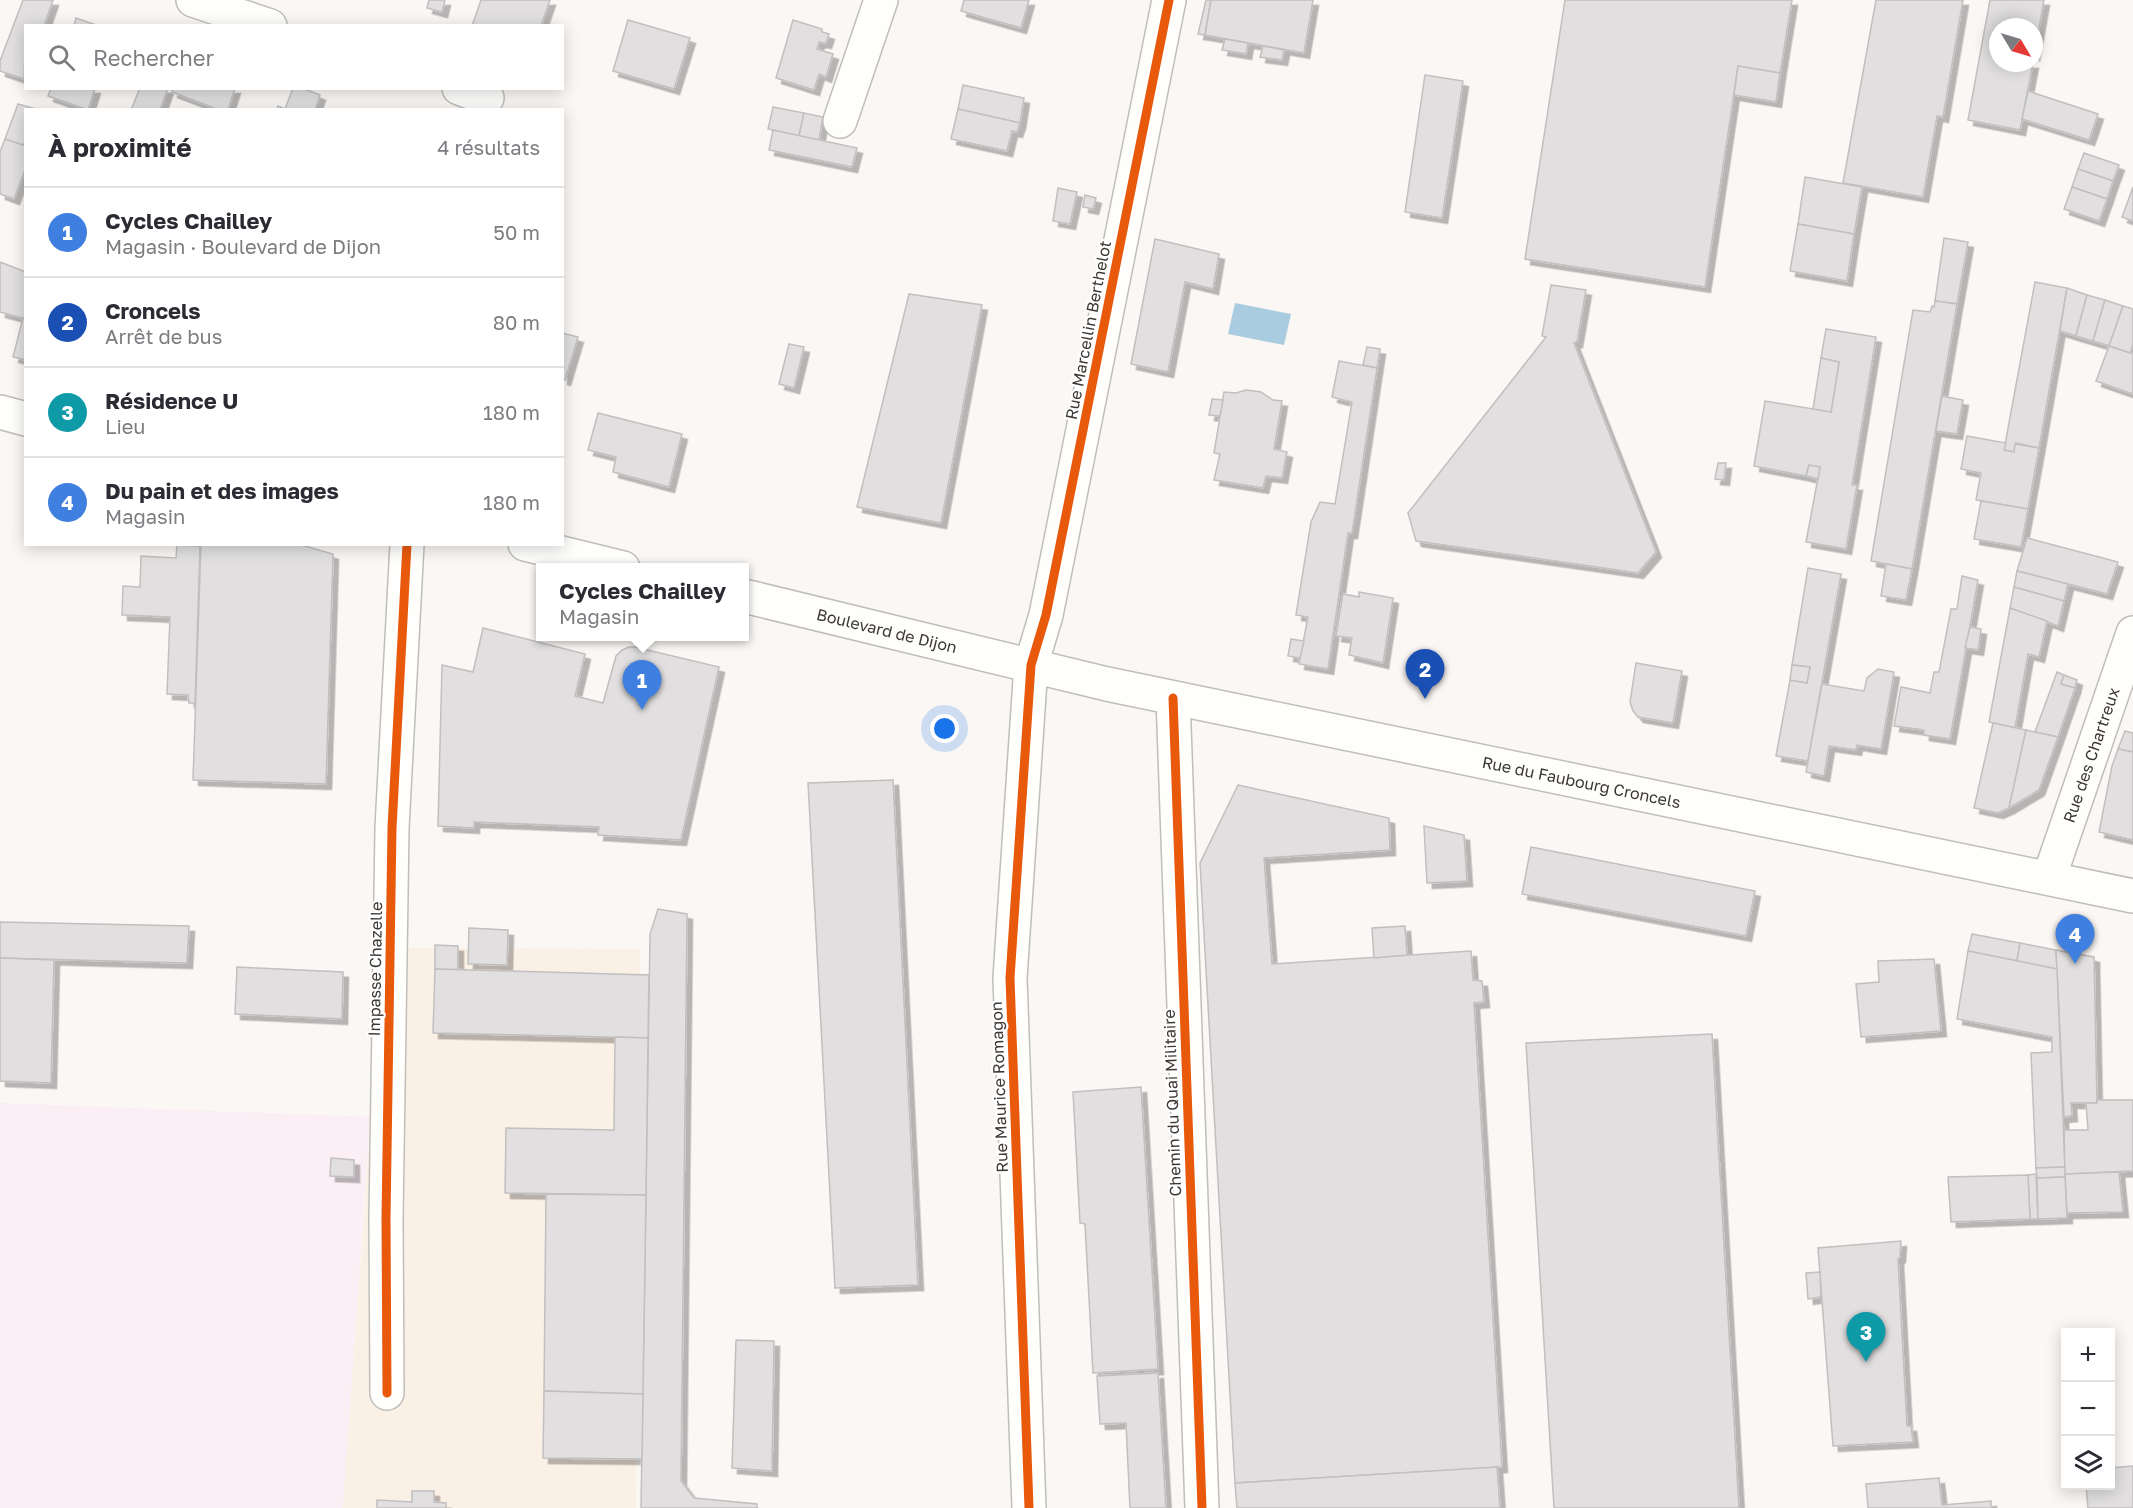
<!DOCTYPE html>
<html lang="fr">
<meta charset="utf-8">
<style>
body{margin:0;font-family:"Golos Text",sans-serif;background:#f2f2f3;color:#2b2b33}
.controls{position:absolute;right:18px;bottom:18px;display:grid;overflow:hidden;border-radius:0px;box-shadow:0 3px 15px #0003}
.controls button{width:54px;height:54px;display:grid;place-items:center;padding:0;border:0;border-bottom:2px solid #e1e1e2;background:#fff;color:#2b2b33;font:30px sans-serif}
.compass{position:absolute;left:1989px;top:18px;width:54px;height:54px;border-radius:50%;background:#fff;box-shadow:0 3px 15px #0003;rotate:128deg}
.you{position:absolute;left:945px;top:729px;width:21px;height:21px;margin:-15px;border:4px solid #fff;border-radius:50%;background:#1a73e8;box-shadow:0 0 0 9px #1a73e833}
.badge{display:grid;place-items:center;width:39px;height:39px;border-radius:50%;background:#d93025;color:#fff;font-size:20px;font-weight:700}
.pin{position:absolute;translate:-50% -50px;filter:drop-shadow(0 2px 3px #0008)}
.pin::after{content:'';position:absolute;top:32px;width:21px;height:18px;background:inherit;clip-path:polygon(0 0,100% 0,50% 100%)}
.popup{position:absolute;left:536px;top:563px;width:213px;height:78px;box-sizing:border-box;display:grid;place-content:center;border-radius:0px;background:#fff;filter:drop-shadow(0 2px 4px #0005);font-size:20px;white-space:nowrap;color:#7c7c81}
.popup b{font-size:22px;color:#2b2b33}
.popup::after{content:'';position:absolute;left:50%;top:100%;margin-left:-12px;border:12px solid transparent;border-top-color:#fff}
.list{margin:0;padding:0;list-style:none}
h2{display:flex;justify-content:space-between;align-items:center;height:78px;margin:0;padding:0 24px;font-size:26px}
h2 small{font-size:20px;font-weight:400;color:#7c7c81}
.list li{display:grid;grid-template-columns:39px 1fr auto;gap:18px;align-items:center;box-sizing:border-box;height:90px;padding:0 24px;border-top:2px solid #e1e1e2}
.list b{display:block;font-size:22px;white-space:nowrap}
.list p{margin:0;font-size:20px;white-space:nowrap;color:#7c7c81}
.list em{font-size:20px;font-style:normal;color:#7c7c81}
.icon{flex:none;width:33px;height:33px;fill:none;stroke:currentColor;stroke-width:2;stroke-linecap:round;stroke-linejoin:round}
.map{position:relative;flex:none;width:2133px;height:1508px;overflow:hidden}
.search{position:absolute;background:#fff;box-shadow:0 3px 15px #0003;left:24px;top:24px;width:540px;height:66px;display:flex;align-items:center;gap:15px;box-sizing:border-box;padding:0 21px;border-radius:0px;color:#7c7c81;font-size:22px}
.panel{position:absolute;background:#fff;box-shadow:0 3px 15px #0003;left:24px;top:108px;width:540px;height:438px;border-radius:0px}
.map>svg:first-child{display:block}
.commercial{fill:#fbeef5}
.industrial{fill:#fbf0e5}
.water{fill:#a9cce1}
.building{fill:#e1dfe0;stroke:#c1bfc0;stroke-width:1.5;filter:url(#shadow)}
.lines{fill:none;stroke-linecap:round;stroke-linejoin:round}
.minor-casing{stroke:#c1beba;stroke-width:36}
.tertiary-casing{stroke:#c1beba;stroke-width:36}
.secondary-casing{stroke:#c1beba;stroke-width:36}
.minor{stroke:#fefefd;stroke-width:33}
.tertiary{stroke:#fefefd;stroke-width:33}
.secondary{stroke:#fefefd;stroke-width:33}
.cycleway-casing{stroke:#fff;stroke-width:13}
.cycleway{stroke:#e8590c;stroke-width:9}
.labels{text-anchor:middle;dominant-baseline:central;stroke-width:4.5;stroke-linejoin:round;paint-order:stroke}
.street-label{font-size:16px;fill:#3d3834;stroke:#fff}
</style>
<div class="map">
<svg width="2133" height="1508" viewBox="0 0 2133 1508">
<defs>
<filter id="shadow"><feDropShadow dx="5.5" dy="5.5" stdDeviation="0" flood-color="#0004"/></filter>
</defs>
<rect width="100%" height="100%" fill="#faf7f4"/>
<path class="commercial" d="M 0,1103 L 370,1117 L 343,1508 L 0,1508 Z"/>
<path class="industrial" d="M 383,948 L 640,949 L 636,1508 L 343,1508 Z"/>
<path class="water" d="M 1235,303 L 1291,314 L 1284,345 L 1228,334 Z"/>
<g class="building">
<path d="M 23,0 L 53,0 L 44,26 L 26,26 L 24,79 L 0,71 L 0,61 Z"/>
<path d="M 429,0 L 445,0 L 442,12 L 427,8 Z"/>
<path d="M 481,0 L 550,0 L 541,26 L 472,26 Z"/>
<path d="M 964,0 L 1029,0 L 1021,28 L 961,11 Z"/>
<path d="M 1206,0 L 1211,0 L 1205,35 L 1198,34 Z"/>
<path d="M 1211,0 L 1313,0 L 1304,53 L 1205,35 Z"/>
<path d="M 1565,0 L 1792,0 L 1780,73 L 1738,66 L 1705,287 L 1525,259 Z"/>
<path d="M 1876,0 L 1963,0 L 1943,117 L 1937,116 L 1923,197 L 1843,183 Z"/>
<path d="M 1990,0 L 2044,0 L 2034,56 L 2034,27 L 1998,27 L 1998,63 L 2033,63 L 2020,130 L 1968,120 Z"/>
<path d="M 76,18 L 99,26 L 74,26 Z"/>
<path d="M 628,20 L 690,38 L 674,89 L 613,71 Z"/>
<path d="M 793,20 L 822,29 L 822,32 L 829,34 L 826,43 L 819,42 L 817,49 L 833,54 L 826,77 L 819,74 L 814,90 L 776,78 Z"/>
<path d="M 1225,39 L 1248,43 L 1246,54 L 1222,50 Z"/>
<path d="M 1263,46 L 1284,50 L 1282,60 L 1260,57 Z"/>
<path d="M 1738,66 L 1780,73 L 1776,102 L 1734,95 Z"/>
<path d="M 1425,75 L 1463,81 L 1442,218 L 1405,212 Z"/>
<path d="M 963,85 L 1024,98 L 1020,123 L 958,109 Z"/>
<path d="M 51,88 L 95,88 L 88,110 L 48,96 Z"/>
<path d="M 140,88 L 168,88 L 160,110 L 131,110 Z"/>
<path d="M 173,88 L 235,88 L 228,110 L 219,110 L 172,92 Z"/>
<path d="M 293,88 L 302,88 L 320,95 L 315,110 L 276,110 L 278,106 L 285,109 Z"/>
<path d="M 2028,91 L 2098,114 L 2089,140 L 2022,119 Z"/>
<path d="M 18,104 L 36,109 L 26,110 L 26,139 L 23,146 L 5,139 Z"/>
<path d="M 773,107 L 804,113 L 799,136 L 768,129 Z"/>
<path d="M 958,109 L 1020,123 L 1017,132 L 1012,131 L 1007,151 L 951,139 Z"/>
<path d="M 804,113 L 823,117 L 819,140 L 799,136 Z"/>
<path d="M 773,130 L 857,148 L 852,167 L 769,150 Z"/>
<path d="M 5,139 L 26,146 L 26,167 L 14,199 L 0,194 L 0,152 Z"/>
<path d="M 2084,153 L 2119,165 L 2113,181 L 2078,169 Z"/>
<path d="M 2078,169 L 2113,181 L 2107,199 L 2072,187 Z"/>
<path d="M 1805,177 L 1862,187 L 1854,234 L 1798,224 Z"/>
<path d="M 2072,187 L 2107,199 L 2099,221 L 2064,209 Z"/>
<path d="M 2133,187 L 2133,221 L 2122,217 Z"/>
<path d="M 1058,188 L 1077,192 L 1070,224 L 1053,221 Z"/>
<path d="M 1085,195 L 1096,198 L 1093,209 L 1083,207 Z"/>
<path d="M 1798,224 L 1854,234 L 1847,281 L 1790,271 Z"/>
<path d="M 1944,238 L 1968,242 L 1957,304 L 1935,301 Z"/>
<path d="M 1155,239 L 1219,254 L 1213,289 L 1185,282 L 1168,372 L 1131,364 Z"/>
<path d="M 0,262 L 26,272 L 26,319 L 0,312 Z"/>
<path d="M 2035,282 L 2067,288 L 2039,448 L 2016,443 L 2014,452 L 2004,450 Z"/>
<path d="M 1551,285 L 1586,290 L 1577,342 L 1574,343 L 1656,552 L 1638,573 L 1416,541 L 1408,513 L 1546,337 L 1542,336 Z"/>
<path d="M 2067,288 L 2087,295 L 2076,336 L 2060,331 Z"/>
<path d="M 909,294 L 982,305 L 941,523 L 857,507 Z"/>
<path d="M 2087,295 L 2105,300 L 2093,341 L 2076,336 Z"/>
<path d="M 2105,300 L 2123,306 L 2109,346 L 2093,341 Z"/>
<path d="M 1935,301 L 1957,304 L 1912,569 L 1871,561 L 1913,310 L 1930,312 L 1932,306 L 1934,307 Z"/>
<path d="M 2123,306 L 2133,309 L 2133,344 L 2130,353 L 2109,346 Z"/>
<path d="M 23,318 L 26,319 L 26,360 L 13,357 Z"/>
<path d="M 1826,329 L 1876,337 L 1852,485 L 1857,485 L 1846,549 L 1806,542 L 1820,467 L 1809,465 L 1806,476 L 1754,466 L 1765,401 L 1831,412 L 1839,362 L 1821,358 Z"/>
<path d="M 562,333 L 578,337 L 565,380 L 562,379 Z"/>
<path d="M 789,344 L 804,347 L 794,388 L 779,384 Z"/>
<path d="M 2109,346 L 2133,354 L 2133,394 L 2096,381 Z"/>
<path d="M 1367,347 L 1380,349 L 1377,368 L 1363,365 Z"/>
<path d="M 1821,358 L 1839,362 L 1831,412 L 1813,409 Z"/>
<path d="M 1339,361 L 1377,368 L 1352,533 L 1348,533 L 1328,669 L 1299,664 L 1308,617 L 1296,615 L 1311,522 L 1320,502 L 1335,504 L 1352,402 L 1332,397 Z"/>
<path d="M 1246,390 L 1261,392 L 1273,400 L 1282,401 L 1274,449 L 1287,452 L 1282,478 L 1266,476 L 1263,488 L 1214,480 L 1220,454 L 1214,453 L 1224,392 L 1236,393 Z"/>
<path d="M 1942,396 L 1963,400 L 1957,434 L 1936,431 Z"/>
<path d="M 1212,399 L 1223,400 L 1220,416 L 1209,415 Z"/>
<path d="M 598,413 L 682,434 L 669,487 L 613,472 L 616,457 L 588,450 Z"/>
<path d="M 1967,436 L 2006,443 L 2004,450 L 2014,452 L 2015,444 L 2039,448 L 2028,509 L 1976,500 L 1981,473 L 1961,469 Z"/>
<path d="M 1718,463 L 1726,463 L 1724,480 L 1715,479 Z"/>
<path d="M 1809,465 L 1820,467 L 1818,479 L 1806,476 Z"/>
<path d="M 1981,501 L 2028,509 L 2021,547 L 1974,539 Z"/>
<path d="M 2027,538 L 2118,562 L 2107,594 L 2017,571 Z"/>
<path d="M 201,544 L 298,544 L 333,554 L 326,784 L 193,780 Z"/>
<path d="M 177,545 L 200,546 L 195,703 L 189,703 L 188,695 L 167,694 L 170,617 L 122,615 L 123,586 L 140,587 L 141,556 L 176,558 Z"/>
<path d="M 1886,564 L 1912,569 L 1906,600 L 1881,596 Z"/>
<path d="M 1808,568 L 1841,574 L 1808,761 L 1776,756 L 1790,680 L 1807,683 L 1810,667 L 1792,665 Z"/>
<path d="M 2017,571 L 2068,584 L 2064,601 L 2014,587 Z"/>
<path d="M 1962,576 L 1978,580 L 1950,739 L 1924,735 L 1924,730 L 1894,726 L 1901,687 L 1930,693 L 1934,672 L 1939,672 L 1951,609 L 1957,609 Z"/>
<path d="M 2014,587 L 2064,601 L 2058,626 L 2010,608 Z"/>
<path d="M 1359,592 L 1393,598 L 1383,663 L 1349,655 L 1352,638 L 1336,636 L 1343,594 L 1359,597 Z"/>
<path d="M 2010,608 L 2047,621 L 2039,657 L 2028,654 L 2015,728 L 1989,722 Z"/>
<path d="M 1970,627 L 1981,629 L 1978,650 L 1965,648 Z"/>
<path d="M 483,628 L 585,654 L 575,696 L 603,703 L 616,656 L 622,650 L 629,647 L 635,647 L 719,667 L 681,840 L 598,835 L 599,827 L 474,822 L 474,828 L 438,826 L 442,665 L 473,672 Z"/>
<path d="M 1291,639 L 1304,641 L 1300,658 L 1288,656 Z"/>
<path d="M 1636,663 L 1682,671 L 1673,723 L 1638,717 L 1633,711 L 1630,702 Z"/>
<path d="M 1792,665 L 1810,667 L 1807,683 L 1790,680 Z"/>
<path d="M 1878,669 L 1894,672 L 1881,749 L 1857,745 L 1856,750 L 1829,746 L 1824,776 L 1806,772 L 1822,684 L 1864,691 L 1867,678 Z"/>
<path d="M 2057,672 L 2064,675 L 2061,684 L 2075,688 L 2058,737 L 2035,732 Z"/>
<path d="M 2064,675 L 2077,680 L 2075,688 L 2061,684 Z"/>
<path d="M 1993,723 L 2026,730 L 2009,808 L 1998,813 L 1974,808 Z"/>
<path d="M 2026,730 L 2058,737 L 2039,790 L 2009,808 Z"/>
<path d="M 2125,731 L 2133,733 L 2133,752 L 2118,749 Z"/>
<path d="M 2118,749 L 2133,752 L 2133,840 L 2099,832 L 2112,766 Z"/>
<path d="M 893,780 L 918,1285 L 835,1288 L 808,783 Z"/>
<path d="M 1238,785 L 1389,818 L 1390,850 L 1264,858 L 1272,964 L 1471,951 L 1473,980 L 1482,981 L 1484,1002 L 1474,1003 L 1502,1467 L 1235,1483 L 1200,863 Z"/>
<path d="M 1424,826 L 1464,835 L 1467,881 L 1427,883 Z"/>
<path d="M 1531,847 L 1755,891 L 1746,936 L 1522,894 Z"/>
<path d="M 658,909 L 687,914 L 681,1481 L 694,1498 L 757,1504 L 757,1508 L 641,1508 L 650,934 Z"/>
<path d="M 0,922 L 189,926 L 187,963 L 0,958 Z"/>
<path d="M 1405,926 L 1407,955 L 1374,958 L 1372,928 Z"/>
<path d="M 469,928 L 508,930 L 507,965 L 468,964 Z"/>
<path d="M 1972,934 L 2020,943 L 2017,961 L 1968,951 Z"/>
<path d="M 2020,943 L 2056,950 L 2057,969 L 2017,961 Z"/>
<path d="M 435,945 L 458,946 L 458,970 L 435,969 Z"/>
<path d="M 2056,950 L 2094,957 L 2097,1103 L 2071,1103 L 2072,1116 L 2064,1117 Z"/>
<path d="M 1968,951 L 2057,969 L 2065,1167 L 2036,1168 L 2031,1053 L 2052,1052 L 2052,1037 L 1957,1019 Z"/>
<path d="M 0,958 L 54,960 L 51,1083 L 0,1081 Z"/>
<path d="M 1934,959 L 1941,1031 L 1861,1037 L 1856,984 L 1879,982 L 1878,961 Z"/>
<path d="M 237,967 L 343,972 L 342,1019 L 235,1014 Z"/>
<path d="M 435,969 L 649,975 L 648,1038 L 433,1033 Z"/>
<path d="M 1712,1034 L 1739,1508 L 1554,1508 L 1526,1043 Z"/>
<path d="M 615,1037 L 648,1038 L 646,1195 L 505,1193 L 506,1128 L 614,1130 Z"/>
<path d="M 1141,1087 L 1158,1369 L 1093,1373 L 1085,1224 L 1080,1223 L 1073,1092 Z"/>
<path d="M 2097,1100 L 2133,1100 L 2133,1171 L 2065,1174 L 2064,1130 L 2088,1130 L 2086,1103 L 2097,1103 Z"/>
<path d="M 331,1158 L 354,1160 L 354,1177 L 330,1176 Z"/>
<path d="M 2065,1167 L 2065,1177 L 2037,1178 L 2036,1168 Z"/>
<path d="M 2119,1172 L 2123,1212 L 2067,1213 L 2065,1174 Z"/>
<path d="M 2036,1174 L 2038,1219 L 2030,1219 L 2028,1175 Z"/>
<path d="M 2028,1175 L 2030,1219 L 1951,1222 L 1948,1177 Z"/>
<path d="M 2065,1177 L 2067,1218 L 2038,1219 L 2037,1178 Z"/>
<path d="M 546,1194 L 646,1195 L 643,1394 L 544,1391 Z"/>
<path d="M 1901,1241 L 1900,1257 L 1898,1259 L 1907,1426 L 1911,1426 L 1913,1442 L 1833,1446 L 1818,1248 Z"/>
<path d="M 1820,1272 L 1821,1297 L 1808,1299 L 1806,1273 Z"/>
<path d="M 736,1340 L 774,1341 L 772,1471 L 732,1468 Z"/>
<path d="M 1158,1373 L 1166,1508 L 1130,1508 L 1126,1423 L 1100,1424 L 1097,1376 Z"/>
<path d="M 544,1391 L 643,1394 L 642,1459 L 543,1458 Z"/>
<path d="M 2133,1466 L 2133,1508 L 2088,1508 L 2086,1486 L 2110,1486 L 2110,1468 Z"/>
<path d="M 1497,1467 L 1500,1508 L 1237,1508 L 1235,1483 Z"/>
<path d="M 1939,1478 L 1942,1505 L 1991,1501 L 1991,1508 L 1868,1508 L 1866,1484 Z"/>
<path d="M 412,1491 L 434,1491 L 434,1502 L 446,1503 L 446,1508 L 377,1508 L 377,1500 L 412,1502 Z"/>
</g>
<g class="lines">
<defs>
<g id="minor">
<path d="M 193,0 L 270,26"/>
<path d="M 459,88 L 487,98"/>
<path d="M 840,121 L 881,0"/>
<path d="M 1031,665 L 1046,615 L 1169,0"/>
<path d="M 1173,698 L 1202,1508"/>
<path id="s1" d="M 2049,878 L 2133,633"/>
<path d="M 387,1393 L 386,1218 L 392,828 L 407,544"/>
</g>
<path id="tertiary" d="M 1029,1508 L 1010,978 L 1031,665"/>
<g id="secondary">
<path d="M 0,412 L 26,419"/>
<path d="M 525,544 L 623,568"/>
<path id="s2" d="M 744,596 L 1107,684 L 2133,896"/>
</g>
</defs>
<use href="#minor" class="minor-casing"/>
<use href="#tertiary" class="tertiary-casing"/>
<use href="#secondary" class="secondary-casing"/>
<use href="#minor" class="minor"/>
<use href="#tertiary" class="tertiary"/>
<use href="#secondary" class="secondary"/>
<defs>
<g id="cycleway">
<path d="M 1173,698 L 1202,1508"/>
<path d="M 387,1393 L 386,1218 L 392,828 L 407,544"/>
<path d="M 1029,1508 L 1010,978 L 1031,665 L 1046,615 L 1169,0"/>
</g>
</defs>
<use href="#cycleway" class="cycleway-casing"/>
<use href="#cycleway" class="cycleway"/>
</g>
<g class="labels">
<g class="street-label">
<text transform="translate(1088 330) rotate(-79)">Rue Marcellin Berthelot</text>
<text stroke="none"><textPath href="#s2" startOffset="147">Boulevard de Dijon</textPath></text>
<text stroke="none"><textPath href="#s1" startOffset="130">Rue des Chartreux</textPath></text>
<text stroke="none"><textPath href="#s2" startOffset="858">Rue du Faubourg Croncels</textPath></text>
<text transform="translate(375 969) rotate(-89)">Impasse Chazelle</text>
<text transform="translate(999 1087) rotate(-92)">Rue Maurice Romagon</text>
<text transform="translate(1172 1103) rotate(-92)">Chemin du Quai Militaire</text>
</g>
</g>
</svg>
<div class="controls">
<button>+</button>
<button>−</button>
<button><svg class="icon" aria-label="layers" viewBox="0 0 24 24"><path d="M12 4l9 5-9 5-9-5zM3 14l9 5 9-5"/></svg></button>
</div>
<svg class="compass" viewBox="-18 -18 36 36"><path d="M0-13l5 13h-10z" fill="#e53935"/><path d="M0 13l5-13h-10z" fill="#7c7c81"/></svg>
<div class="you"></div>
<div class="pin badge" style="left:642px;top:710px;background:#3f7fe0">1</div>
<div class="popup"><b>Cycles Chailley</b>Magasin</div>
<div class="pin badge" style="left:1425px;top:699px;background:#1a4fb4">2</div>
<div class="pin badge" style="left:1866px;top:1362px;background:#0f9aa8">3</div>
<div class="pin badge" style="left:2075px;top:964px;background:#3f7fe0">4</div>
<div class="search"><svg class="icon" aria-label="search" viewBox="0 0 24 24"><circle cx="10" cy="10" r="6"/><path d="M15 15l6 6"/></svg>Rechercher</div>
<section class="panel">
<h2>À proximité<small>4 résultats</small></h2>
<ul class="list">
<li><span class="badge" style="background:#3f7fe0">1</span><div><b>Cycles Chailley</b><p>Magasin · Boulevard de Dijon</p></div><em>50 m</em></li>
<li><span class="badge" style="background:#1a4fb4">2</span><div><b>Croncels</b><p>Arrêt de bus</p></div><em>80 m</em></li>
<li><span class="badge" style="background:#0f9aa8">3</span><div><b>Résidence U</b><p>Lieu</p></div><em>180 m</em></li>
<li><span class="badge" style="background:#3f7fe0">4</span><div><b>Du pain et des images</b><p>Magasin</p></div><em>180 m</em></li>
</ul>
</section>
</div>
